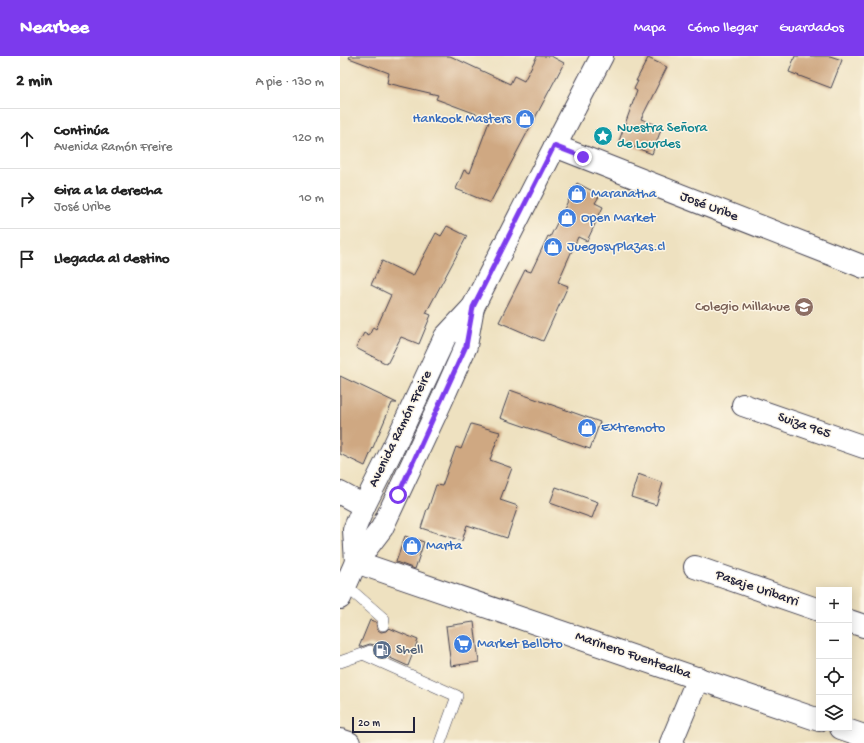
<!DOCTYPE html>
<html lang="es">
<meta charset="utf-8">
<style>
body{margin:0;font-family:"Gochi Hand",sans-serif;background:#f6f6f6;color:#222}
.controls{position:absolute;right:12px;bottom:12px;display:grid;overflow:hidden;border-radius:0px;box-shadow:0 2px 10px #0003}
.controls button{width:36px;height:36px;display:grid;place-items:center;padding:0;border:0;border-bottom:1px solid #e0e0e0;background:#fff;color:#222;font:20px sans-serif}
.scale{position:absolute;left:12px;bottom:10px;width:63px;box-sizing:border-box;padding-left:4px;border:2px solid #22223b;border-top:0;font-size:11px;line-height:14px;white-space:nowrap;color:#22223b;-webkit-text-stroke:3px #fcf5e5;paint-order:stroke}
.stop{position:absolute;width:12px;height:12px;margin:-9px;border:3px solid #7c3aed;border-radius:50%;background:#fff}
.stop.end{background:#7c3aed;border-color:#fff;box-shadow:0 1px 4px #0008}
.list{margin:0;padding:0;list-style:none}
h2{display:flex;justify-content:space-between;align-items:center;height:52px;margin:0;padding:0 16px;font-size:17px}
h2 small{font-size:13px;font-weight:400;color:#767676}
.list li{display:grid;grid-template-columns:26px 1fr auto;gap:12px;align-items:center;box-sizing:border-box;height:60px;padding:0 16px;border-top:1px solid #e0e0e0}
.list b{display:block;font-size:15px;white-space:nowrap}
.list p{margin:0;font-size:13px;white-space:nowrap;color:#767676}
.list em{font-size:13px;font-style:normal;color:#767676}
.icon{flex:none;width:22px;height:22px;fill:none;stroke:currentColor;stroke-width:2;stroke-linecap:round;stroke-linejoin:round}
.map{position:relative;flex:none;width:524px;height:687px;overflow:hidden}
header{display:flex;align-items:center;gap:24px;box-sizing:border-box;height:56px;padding:0 20px;background:#7c3aed;color:#fff}
header strong{font-size:19px}
nav{display:flex;gap:22px;margin-inline-start:auto;font-size:14px}
main{display:flex}
aside{flex:1;background:#fff}
.map>svg:first-child{display:block}
.building{fill:#cfa882}
.lines{fill:none;stroke-linecap:round;stroke-linejoin:round}
.service-casing{stroke:#413f4f;stroke-width:12}
.minor-casing{stroke:#413f4f;stroke-width:24}
.primary-casing{stroke:#413f4f;stroke-width:24}
.service{stroke:#fff;stroke-width:11}
.minor{stroke:#fff;stroke-width:22}
.primary{stroke:#fff;stroke-width:22}
.route{stroke:#7c3aed;stroke-width:5}
.labels{text-anchor:middle;dominant-baseline:central;stroke-width:3;stroke-linejoin:round;paint-order:stroke}
.shop-label{font-size:14px;fill:#366cbe;stroke:#fcf5e5;text-anchor:start}
.culture-label{font-size:14px;fill:#0d838f;stroke:#fcf5e5;text-anchor:start}
.street-label{font-size:14px;fill:#22223b;stroke:#fcf5e5}
.education-label{font-size:14px;fill:#785e54;stroke:#fcf5e5;text-anchor:end}
.service-label{font-size:14px;fill:#4e5e75;stroke:#fcf5e5;text-anchor:start}
</style>
<header>
<strong>Nearbee</strong>
<nav><a>Mapa</a><a>Cómo llegar</a><a>Guardados</a></nav>
</header>
<main>
<aside>
<h2>2 min<small>A pie · 130 m</small></h2>
<ul class="list">
<li><svg class="icon" aria-label="ahead" viewBox="0 0 24 24"><path d="M12 20V5M6 11l6-6 6 6"/></svg><div><b>Continúa</b><p>Avenida Ramón Freire</p></div><em>120 m</em></li>
<li><svg class="icon" aria-label="right" viewBox="0 0 24 24"><path d="M7 20v-9h11M14 6l5 5-5 5"/></svg><div><b>Gira a la derecha</b><p>José Uribe</p></div><em>10 m</em></li>
<li><svg class="icon" aria-label="arrive" viewBox="0 0 24 24"><path d="M6 21V4h12l-3 4 3 4H6"/></svg><div><b>Llegada al destino</b></div></li>
</ul>
</aside>
<div class="map">
<svg width="524" height="687" viewBox="0 0 524 687">
<rect width="100%" height="100%" fill="#fcf5e5"/>
<filter id="ink" filterUnits="userSpaceOnUse"><feTurbulence type="fractalNoise" baseFrequency=".025" numOctaves="2"/><feDisplacementMap in="SourceGraphic" scale="8" xChannelSelector="R" yChannelSelector="G"/><feConvolveMatrix kernelMatrix="1 2 1 2 8 2 1 2 1" color-interpolation-filters="sRGB"/></filter>
<filter id="wash" filterUnits="userSpaceOnUse"><feTurbulence type="fractalNoise" baseFrequency=".012" numOctaves="4" result="noise"/><feDisplacementMap in="SourceGraphic" scale="16" xChannelSelector="R" yChannelSelector="G"/><feGaussianBlur stdDeviation="0.9" result="paint"/><feColorMatrix in="noise" values="0 0 0 0 0 0 0 0 0 0 0 0 0 0 0 0 0 1.4 0 .05"/><feComposite in="paint" operator="in"/></filter>
<g filter="url(#wash)">
<rect width="100%" height="100%" fill="#eee1c0"/>
<g id="blocks">
<g class="building">
<path d="M 10,0 L 110,0 L 170,28 L 174,20 L 184,25 L 197,0 L 211,0 L 224,7 L 150,147 L 116,133 L 124,114 L 130,117 L 150,63 L 96,43 L 98,39 L 47,27 L 49,17 L 9,2 Z"/>
<path d="M 455,0 L 490,0 L 502,4 L 491,32 L 449,16 Z"/>
<path d="M 308,2 L 327,11 L 301,63 L 322,71 L 312,98 L 279,85 L 297,35 L 294,33 L 298,25 L 296,25 Z"/>
<path d="M 237,127 L 260,139 L 255,147 L 263,151 L 247,185 L 238,181 L 218,226 L 228,230 L 203,285 L 159,266 L 185,214 L 191,216 L 208,180 L 210,181 Z"/>
<path d="M 107,170 L 127,180 L 86,257 L 91,259 L 79,288 L 61,281 L 47,308 L 16,292 L 24,277 L 29,280 L 33,271 L 36,273 L 51,239 L 31,229 L 42,205 L 73,220 L 96,177 L 101,180 Z"/>
<path d="M 0,320 L 57,347 L 52,347 L 25,410 L 0,398 Z"/>
<path d="M 170,334 L 260,366 L 250,393 L 160,362 Z"/>
<path d="M 131,368 L 160,376 L 150,404 L 172,412 L 160,444 L 178,450 L 167,482 L 127,469 L 122,485 L 81,472 L 87,453 L 88,453 L 96,429 L 102,430 L 116,391 L 121,393 Z"/>
<path d="M 298,418 L 323,427 L 316,449 L 291,441 Z"/>
<path d="M 216,431 L 258,446 L 252,462 L 210,447 Z"/>
<path d="M 65,480 L 84,486 L 75,513 L 56,506 Z"/>
<path d="M 30,564 L 36,566 L 37,572 L 38,574 L 41,576 L 46,575 L 49,572 L 78,584 L 68,610 L 37,596 L 37,593 L 34,589 L 30,588 L 21,591 L 19,591 Z"/>
<path d="M 134,566 L 139,606 L 111,610 L 106,570 Z"/>
</g>
</g>
</g>
<g filter="url(#ink)">
<use href="#blocks" fill-opacity="0" stroke="#413f4f" stroke-width="1"/>
<g class="lines">
<defs>
<g id="service">
<path d="M 5,529 L 44,563 L 43,569"/>
<path d="M 30,595 L 23,598 L 117,640 L 100,687"/>
<path d="M 0,606 L 23,598"/>
</g>
<g id="minor">
<path d="M 215,90 L 524,211"/>
<path d="M 403,349 L 524,391"/>
<path d="M 0,437 L 24,450"/>
<path d="M 16,506 L 479,664"/>
<path d="M 355,511 L 479,554"/>
<path d="M 509,565 L 524,570"/>
<path d="M 501,672 L 524,680"/>
<path d="M 0,684 L 9,687"/>
<path d="M 331,687 L 358,622"/>
</g>
<g id="primary">
<path d="M 16,506 L 14,474 L 24,450 L 55,388 L 105,281 L 133,251 L 215,90 L 262,0"/>
<path d="M 0,542 L 16,506 L 42,472 L 101,346 L 126,290 L 133,251"/>
</g>
</defs>
<use href="#service" class="service-casing"/>
<use href="#minor" class="minor-casing"/>
<use href="#primary" class="primary-casing"/>
<use href="#service" class="service"/>
<use href="#minor" class="minor"/>
<use href="#primary" class="primary"/>
</g>
</g>
<g class="lines" filter="url(#ink)">
<path class="route" d="M 58,439 L 126,290 L 133,251 L 214,90 L 243,101"/>
</g>
<defs>
<symbol id="shop-disc" viewBox="-11 -11 22 22"><circle r="9.5" fill="#3f7fe0" stroke="#fcf5e5"/><path d="M-5-2.5h2.3a2.7 3.5 0 0 1 5.4 0H5L5.5 6h-11ZM-1.5-2.5h3a1.5 2.3 0 0 0-3 0Z" fill="#fff"/></symbol>
<symbol id="sight-disc" viewBox="-11 -11 22 22"><circle r="9.5" fill="#0f9aa8" stroke="#fcf5e5"/><path d="M0-6L1.8-2.2L6-1.7L2.9 1.2L3.7 5.4L0 3.3L-3.7 5.4L-2.9 1.2L-6-1.7L-1.8-2.2Z" fill="#fff"/></symbol>
<symbol id="school-disc" viewBox="-11 -11 22 22"><circle r="9.5" fill="#8d6e63" stroke="#fcf5e5"/><path d="M0-5L7-2L0 1L-7-2ZM-4 1L0 2.5L4 1V4Q0 6-4 4Z" fill="#fff"/></symbol>
<symbol id="supermarket-disc" viewBox="-11 -11 22 22"><circle r="9.5" fill="#3f7fe0" stroke="#fcf5e5"/><path d="M-6-5.5h2.5l.6 2H6L4.5 2H-2.5L-4.4-4H-6ZM-1.5 3.2a1.3 1.3 0 1 0 .1 0ZM3 3.2a1.3 1.3 0 1 0 .1 0Z" fill="#fff"/></symbol>
<symbol id="fuel-disc" viewBox="-11 -11 22 22"><circle r="9.5" fill="#5c6f8a" stroke="#fcf5e5"/><path d="M-5.5-6h7V0h2V4h1.3V-2.5L3-4.5l.8-.8L6-3V5H2.5V1h-1V6h-7ZM-4.2-4.7v3.2H.2V-4.7Z" fill="#fff"/></symbol>
</defs>
<g fill-rule="evenodd">
<use href="#shop-disc" x="174" y="52" width="22" height="22"/>
<use href="#sight-disc" x="252" y="69" width="22" height="22"/>
<use href="#shop-disc" x="226" y="127" width="22" height="22"/>
<use href="#shop-disc" x="216" y="151" width="22" height="22"/>
<use href="#shop-disc" x="202" y="180" width="22" height="22"/>
<use href="#school-disc" x="453" y="240" width="22" height="22"/>
<use href="#shop-disc" x="236" y="361" width="22" height="22"/>
<use href="#shop-disc" x="61" y="479" width="22" height="22"/>
<use href="#supermarket-disc" x="112" y="577" width="22" height="22"/>
<use href="#fuel-disc" x="31" y="583" width="22" height="22"/>
</g>
<g class="labels">
<g class="shop-label">
<text x="171" y="63" text-anchor="end">Hankook Masters</text>
<text x="251" y="138">Maranatha</text>
<text x="241" y="162">Open Market</text>
<text x="227" y="191">JuegosyPlazas.cl</text>
<text x="261" y="372">Extremoto</text>
<text x="86" y="490">Marta</text>
<text x="137" y="588">Market Belloto</text>
</g>
<g class="culture-label">
<text x="277" y="72">Nuestra Señora<tspan x="277" dy="16">de Lourdes</tspan></text>
</g>
<g class="street-label">
<text transform="translate(369 151) rotate(21)">José Uribe</text>
<text transform="translate(464 370) rotate(19)">Suiza 965</text>
<text transform="translate(61 373) rotate(-64)">Avenida Ramón Freire</text>
<text transform="translate(417 533) rotate(19)">Pasaje Uribarri</text>
<text transform="translate(293 600) rotate(19)">Marinero Fuentealba</text>
</g>
<g class="education-label">
<text x="450" y="251">Colegio Millahue</text>
</g>
<g class="service-label">
<text x="56" y="594">Shell</text>
</g>
</g>
</svg>
<div class="controls">
<button>+</button>
<button>−</button>
<button><svg class="icon" aria-label="locate" viewBox="0 0 24 24"><circle cx="12" cy="12" r="6"/><path d="M12 2v4M12 18v4M2 12h4M18 12h4"/></svg></button>
<button><svg class="icon" aria-label="layers" viewBox="0 0 24 24"><path d="M12 4l9 5-9 5-9-5zM3 14l9 5 9-5"/></svg></button>
</div>
<div class="scale">20 m</div>
<div class="stop" style="left:58px;top:439px"></div>
<div class="stop end" style="left:243px;top:101px"></div>
</div>
</main>
